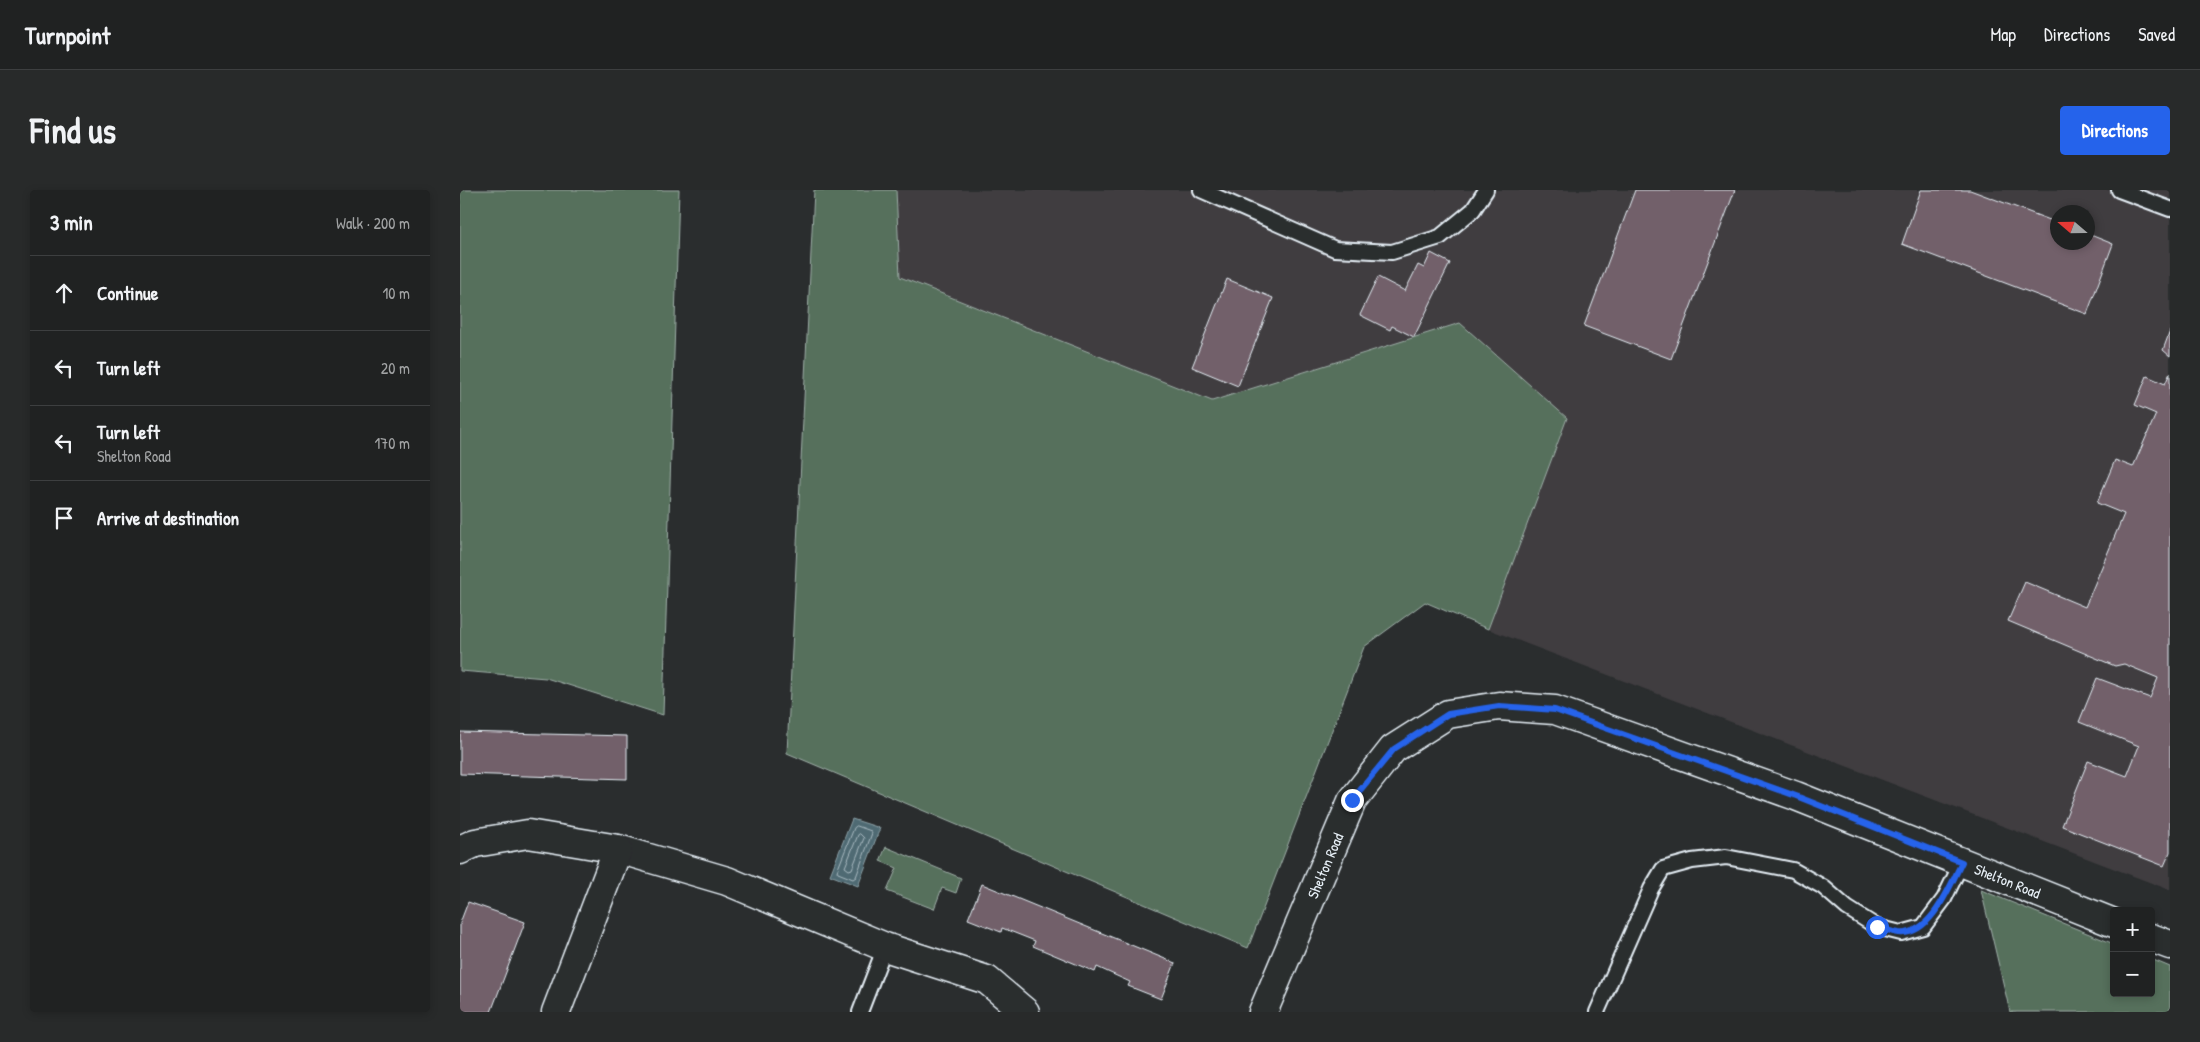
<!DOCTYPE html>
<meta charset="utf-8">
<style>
body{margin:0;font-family:"Patrick Hand",sans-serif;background:#282a2a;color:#f1f3f6}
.controls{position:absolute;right:15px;bottom:15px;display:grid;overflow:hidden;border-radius:5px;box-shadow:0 2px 8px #0003}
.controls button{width:45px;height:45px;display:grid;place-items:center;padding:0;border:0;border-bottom:1px solid #3d3f40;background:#202222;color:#f1f3f6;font:25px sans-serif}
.compass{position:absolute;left:1590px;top:15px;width:45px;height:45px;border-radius:50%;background:#202222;box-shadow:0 2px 8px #0003;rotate:290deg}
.stop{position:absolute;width:15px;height:15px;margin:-11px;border:4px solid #2563eb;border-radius:50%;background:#fff}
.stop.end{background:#2563eb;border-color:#fff;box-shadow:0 1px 5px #0008}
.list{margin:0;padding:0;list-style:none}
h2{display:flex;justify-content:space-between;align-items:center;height:65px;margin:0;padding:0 20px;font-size:21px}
h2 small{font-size:16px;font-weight:400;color:#a2a4a5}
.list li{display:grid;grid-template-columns:32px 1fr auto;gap:15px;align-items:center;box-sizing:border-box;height:75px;padding:0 20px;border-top:1px solid #3d3f40}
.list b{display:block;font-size:19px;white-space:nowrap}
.list p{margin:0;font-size:16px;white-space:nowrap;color:#a2a4a5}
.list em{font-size:16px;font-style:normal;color:#a2a4a5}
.icon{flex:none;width:28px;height:28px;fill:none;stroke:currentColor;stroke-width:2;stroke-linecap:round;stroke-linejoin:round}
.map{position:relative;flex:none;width:1710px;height:822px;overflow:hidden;border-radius:5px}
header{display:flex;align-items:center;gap:30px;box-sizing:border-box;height:70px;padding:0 25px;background:#202222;border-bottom:1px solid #3d3f40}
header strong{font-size:24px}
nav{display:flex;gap:28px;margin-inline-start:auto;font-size:18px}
.intro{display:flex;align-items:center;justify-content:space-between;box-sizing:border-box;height:120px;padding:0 30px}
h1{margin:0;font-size:35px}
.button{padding:12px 22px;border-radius:5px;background:#2563eb;color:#fff;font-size:18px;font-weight:700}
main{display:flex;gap:30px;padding:0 30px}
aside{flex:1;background:#202222;border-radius:5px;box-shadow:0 2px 8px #0003}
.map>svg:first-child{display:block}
.built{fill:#403d40;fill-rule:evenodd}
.green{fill:#57705c;stroke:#a0b0aa}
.water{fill:#4f6b73;stroke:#8ca1a8}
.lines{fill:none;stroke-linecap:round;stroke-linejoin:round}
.shore{stroke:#abbbc3;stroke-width:1}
.building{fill:#72616a;stroke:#e8f1f8}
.lane-casing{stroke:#e8f1f8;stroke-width:18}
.street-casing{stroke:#e8f1f8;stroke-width:31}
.secondary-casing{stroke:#e8f1f8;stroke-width:31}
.lane{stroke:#2a2d2e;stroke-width:14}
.street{stroke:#2a2d2e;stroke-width:28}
.secondary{stroke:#2a2d2e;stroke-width:28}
.route{stroke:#2563eb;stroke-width:6}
.labels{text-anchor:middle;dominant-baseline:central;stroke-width:4.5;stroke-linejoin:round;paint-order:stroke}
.street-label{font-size:15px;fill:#e8f1f8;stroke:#2a2d2e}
</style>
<header>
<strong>Turnpoint</strong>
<nav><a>Map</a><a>Directions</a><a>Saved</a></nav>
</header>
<div class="intro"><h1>Find us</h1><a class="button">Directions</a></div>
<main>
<aside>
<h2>3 min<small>Walk · 200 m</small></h2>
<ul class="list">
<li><svg class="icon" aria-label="ahead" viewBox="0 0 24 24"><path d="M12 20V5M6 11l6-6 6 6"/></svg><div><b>Continue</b></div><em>10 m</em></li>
<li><svg class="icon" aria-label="left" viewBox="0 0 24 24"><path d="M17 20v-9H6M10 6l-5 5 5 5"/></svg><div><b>Turn left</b></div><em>20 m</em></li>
<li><svg class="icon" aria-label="left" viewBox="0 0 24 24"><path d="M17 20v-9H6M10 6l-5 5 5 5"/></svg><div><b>Turn left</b><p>Shelton Road</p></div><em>170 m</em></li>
<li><svg class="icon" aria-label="arrive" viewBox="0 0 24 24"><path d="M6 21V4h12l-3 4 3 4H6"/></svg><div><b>Arrive at destination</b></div></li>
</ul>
</aside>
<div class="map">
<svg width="1710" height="822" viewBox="0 0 1710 822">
<rect width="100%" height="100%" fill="#2a2d2e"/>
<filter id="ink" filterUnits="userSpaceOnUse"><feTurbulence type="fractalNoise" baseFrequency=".02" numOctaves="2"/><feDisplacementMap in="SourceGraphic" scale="10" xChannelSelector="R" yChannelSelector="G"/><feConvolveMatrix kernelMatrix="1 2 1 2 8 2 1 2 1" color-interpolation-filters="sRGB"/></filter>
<g filter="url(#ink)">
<path class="built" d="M 436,0 L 1710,0 L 1710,700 L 1028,439 L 1107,228 L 1000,133 L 752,211 L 440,87 ZM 1598,22 L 1628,22 L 1628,52 L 1598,52 Z"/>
<g class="green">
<path d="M 0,0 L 219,0 L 203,525 L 86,488 L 0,481 Z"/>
<path d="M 354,0 L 436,0 L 440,87 L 752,211 L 1000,133 L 1107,228 L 1028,439 L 965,412 L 904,457 L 788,758 L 327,563 Z"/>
<path d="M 426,657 L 501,688 L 496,703 L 482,698 L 474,719 L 427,701 L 437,678 L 420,671 Z"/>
<path d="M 1521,700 L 1654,754 L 1654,803 L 1691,803 L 1691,769 L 1710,777 L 1710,822 L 1550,822 Z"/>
</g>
<path class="water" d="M 392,629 L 420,638 L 398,696 L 370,685 Z"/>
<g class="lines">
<g class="shore">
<path d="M 397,636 L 411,641 L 412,643 L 396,687 L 393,689 L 378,683 L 377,681 L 394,638 Z"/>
<path d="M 400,644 L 404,648 L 392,679 L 389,680 L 385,677 L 398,645 Z"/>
</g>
</g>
<g class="building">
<path d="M 1175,0 L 1275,0 L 1211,169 L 1124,136 Z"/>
<path d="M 1461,0 L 1510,0 L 1598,33 L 1598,52 L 1628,52 L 1628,44 L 1653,54 L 1627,124 L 1442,54 Z"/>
<path d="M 971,63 L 990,73 L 954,147 L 932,136 L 930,140 L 900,125 L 918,87 L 945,101 L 958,75 L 964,78 Z"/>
<path d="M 767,89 L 813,108 L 778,196 L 732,177 Z"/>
<path d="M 1710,141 L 1710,166 L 1703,160 Z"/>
<path d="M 1710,183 L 1710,662 L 1704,676 L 1602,636 L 1628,571 L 1667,586 L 1679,556 L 1619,532 L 1637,488 L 1690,508 L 1698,488 L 1664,474 L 1655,476 L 1548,431 L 1565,392 L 1625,417 L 1664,324 L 1637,313 L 1655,270 L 1673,277 L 1696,224 L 1675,215 L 1687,186 L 1705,194 Z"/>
<path d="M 0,542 L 167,546 L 167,589 L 0,584 Z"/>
<path d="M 522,694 L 715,773 L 701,809 L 668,796 L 670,792 L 637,777 L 635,782 L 573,756 L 575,751 L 542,738 L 541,742 L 508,729 Z"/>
<path d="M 8,712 L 65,732 L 31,822 L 0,822 L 0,733 Z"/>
</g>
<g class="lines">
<defs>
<g id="lane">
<path d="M 741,0 L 875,59 L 932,62 L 980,47 L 1013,20 L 1026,0"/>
<path d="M 1659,0 L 1710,19"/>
<path d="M 400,822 L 425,757"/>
<path d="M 1137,822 L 1191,699 L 1203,679 L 1232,671 L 1266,667 L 1333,680 L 1363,697 L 1387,718 L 1417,737 L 1441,743 L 1463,737 L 1484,709 L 1502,672"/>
</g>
<g id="street">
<path d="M 158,659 L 267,691 L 425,757 L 527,790 L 565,822"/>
<path d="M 0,660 L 15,653 L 68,644 L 158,659 L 96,822"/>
</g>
<g id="secondary">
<path d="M 1691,748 L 1710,755"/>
<path id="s1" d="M 803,822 L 892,611 L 933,559 L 988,524 L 1039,516 L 1095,520 L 1336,606 L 1654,733"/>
</g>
</defs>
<use href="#lane" class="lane-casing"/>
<use href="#street" class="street-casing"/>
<use href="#secondary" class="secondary-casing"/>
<use href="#lane" class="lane"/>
<use href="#street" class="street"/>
<use href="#secondary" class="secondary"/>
</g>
</g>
<g class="lines" filter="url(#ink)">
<path class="route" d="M 892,610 L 934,559 L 988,524 L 1039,516 L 1095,520 L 1336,606 L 1502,672 C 1490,696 1471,746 1439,743 C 1432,742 1424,739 1417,737"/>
</g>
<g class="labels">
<g class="street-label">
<text stroke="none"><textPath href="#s1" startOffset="159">Shelton Road</textPath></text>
<text stroke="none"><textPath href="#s1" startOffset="952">Shelton Road</textPath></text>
</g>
</g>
</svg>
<div class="controls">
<button>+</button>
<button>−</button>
</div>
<svg class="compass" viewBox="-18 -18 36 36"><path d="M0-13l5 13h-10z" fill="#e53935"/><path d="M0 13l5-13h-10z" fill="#a2a4a5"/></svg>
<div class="stop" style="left:1417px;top:737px"></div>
<div class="stop end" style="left:892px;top:610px"></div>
</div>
</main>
